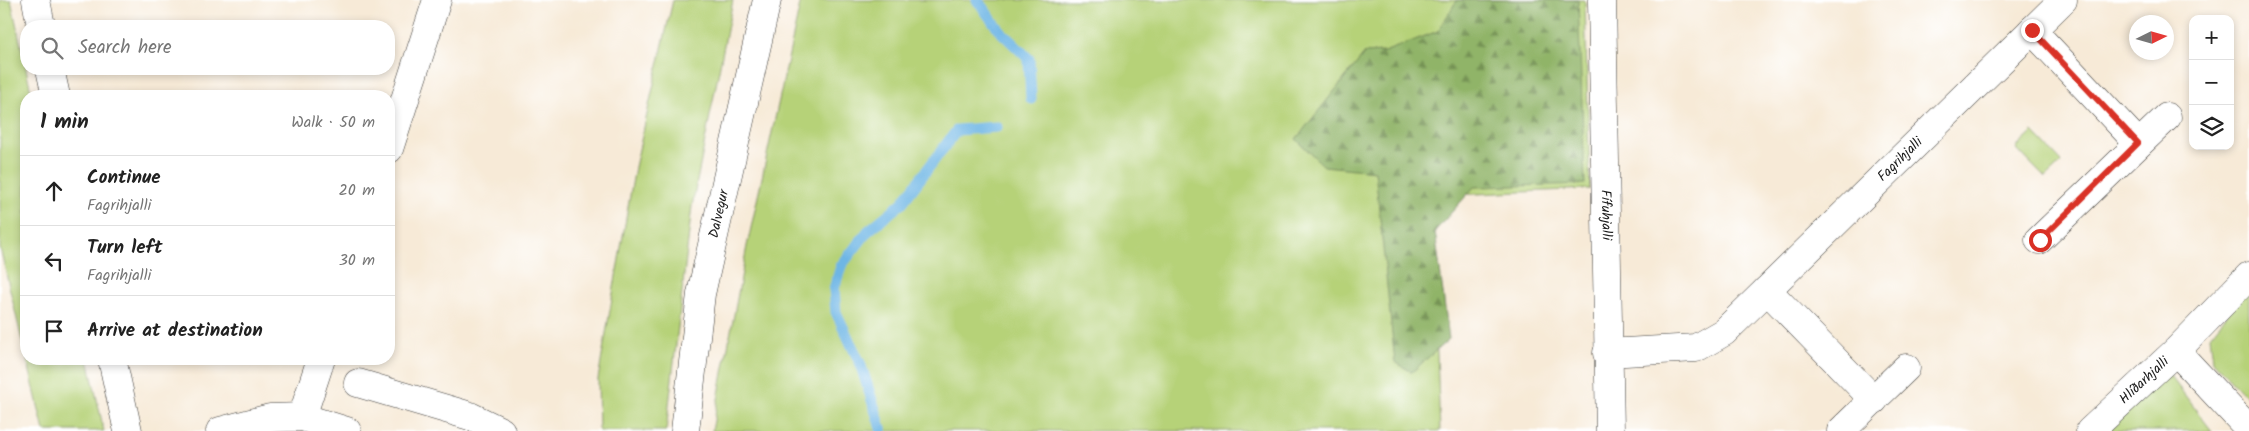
<!DOCTYPE html>
<meta charset="utf-8">
<style>
body{margin:0;font-family:Kalam,sans-serif;background:#f6f6f6;color:#222}
.controls{position:absolute;right:15px;top:15px;display:grid;overflow:hidden;border-radius:10px;box-shadow:0 2px 8px #0003}
.controls button{width:45px;height:45px;display:grid;place-items:center;padding:0;border:0;border-bottom:1px solid #e0e0e0;background:#fff;color:#222;font:25px sans-serif}
.compass{position:absolute;left:2129px;top:15px;width:45px;height:45px;border-radius:50%;background:#fff;box-shadow:0 2px 8px #0003;rotate:85deg}
.stop{position:absolute;width:15px;height:15px;margin:-11px;border:4px solid #d93025;border-radius:50%;background:#fff}
.stop.end{background:#d93025;border-color:#fff;box-shadow:0 1px 5px #0008}
.list{margin:0;padding:0;list-style:none}
h2{display:flex;justify-content:space-between;align-items:center;height:65px;margin:0;padding:0 20px;font-size:21px}
h2 small{font-size:16px;font-weight:400;color:#767676}
.list li{display:grid;grid-template-columns:32px 1fr auto;gap:15px;align-items:center;box-sizing:border-box;height:70px;padding:0 20px;border-top:1px solid #e0e0e0}
.list b{display:block;font-size:19px;white-space:nowrap}
.list p{margin:0;font-size:16px;white-space:nowrap;color:#767676}
.list em{font-size:16px;font-style:normal;color:#767676}
.icon{flex:none;width:28px;height:28px;fill:none;stroke:currentColor;stroke-width:2;stroke-linecap:round;stroke-linejoin:round}
.map{position:relative;flex:none;width:2249px;height:431px;overflow:hidden}
.search{position:absolute;background:#fff;box-shadow:0 2px 8px #0003;left:20px;top:20px;width:375px;height:55px;display:flex;align-items:center;gap:12px;box-sizing:border-box;padding:0 18px;border-radius:20px;color:#767676;font-size:19px}
.panel{position:absolute;background:#fff;box-shadow:0 2px 8px #0003;left:20px;top:90px;width:375px;height:275px;border-radius:20px}
.map>svg:first-child{display:block}
.green{fill:#b6d278;stroke:#69774a}
.forest{fill:url(#forest-firs);stroke:#566842}
.lines{fill:none;stroke-linecap:round;stroke-linejoin:round}
.stream{stroke:#6eb6e5;stroke-width:11}
.minor-casing{stroke:#3d3b38;stroke-width:29}
.minor{stroke:#fff;stroke-width:28}
.route{stroke:#d93025;stroke-width:6}
.labels{text-anchor:middle;dominant-baseline:central;stroke-width:4.5;stroke-linejoin:round;paint-order:stroke}
.street-label{font-size:14px;fill:#1c1c1c;stroke:#fff}
</style>
<div class="map">
<svg width="2249" height="431" viewBox="0 0 2249 431">
<defs>
<pattern id="forest-firs" width="22" height="20" patternUnits="userSpaceOnUse" patternTransform="scale(1.25)"><rect width="22" height="20" fill="#90b468"/><path d="M5 1l3.5 6h-7zM16 11l3.5 6h-7z" fill="#759255"/></pattern>
</defs>
<rect width="100%" height="100%" fill="#fff"/>
<filter id="ink" filterUnits="userSpaceOnUse"><feTurbulence type="fractalNoise" baseFrequency=".02" numOctaves="2"/><feDisplacementMap in="SourceGraphic" scale="10" xChannelSelector="R" yChannelSelector="G"/><feConvolveMatrix kernelMatrix="1 2 1 2 8 2 1 2 1" color-interpolation-filters="sRGB"/></filter>
<filter id="wash" filterUnits="userSpaceOnUse"><feTurbulence type="fractalNoise" baseFrequency=".0096" numOctaves="4" result="noise"/><feDisplacementMap in="SourceGraphic" scale="20" xChannelSelector="R" yChannelSelector="G"/><feGaussianBlur stdDeviation="1.12" result="paint"/><feColorMatrix in="noise" values="0 0 0 0 0 0 0 0 0 0 0 0 0 0 0 0 0 1.4 0 .05"/><feComposite in="paint" operator="in"/></filter>
<g filter="url(#wash)">
<rect width="100%" height="100%" fill="#f7ead7"/>
<g class="green">
<path d="M 0,0 L 11,0 L 32,96 L 26,96 L 26,357 L 0,248 Z"/>
<path d="M 673,0 L 733,0 L 692,206 L 666,431 L 599,431 L 598,379 L 635,167 Z"/>
<path d="M 801,0 L 1585,0 L 1590,189 L 1431,196 L 1440,431 L 712,431 L 747,246 Z"/>
<path d="M 2033,132 L 2062,162 L 2045,178 L 2016,148 Z"/>
<path d="M 2249,287 L 2249,400 L 2213,361 L 2210,336 Z"/>
<path d="M 27,359 L 88,359 L 104,431 L 44,431 Z"/>
<path d="M 2168,373 L 2212,431 L 2108,431 Z"/>
</g>
<path class="forest" d="M 1457,0 L 1578,0 L 1585,184 L 1474,187 L 1435,231 L 1449,339 L 1412,372 L 1395,362 L 1375,171 L 1324,166 L 1296,139 L 1365,53 L 1384,52 L 1438,31 Z"/>
<g class="lines">
<g class="stream">
<path d="M 977,0 L 1000,31 L 1029,59 L 1031,99"/>
<path d="M 882,431 L 860,363 L 836,312 L 834,289 L 841,266 L 868,231 L 902,203 L 957,130 L 997,127"/>
</g>
</g>
</g>
<g filter="url(#ink)">
<g class="lines">
<defs>
<g id="minor">
<path d="M 36,0 L 41,26"/>
<path id="s1" d="M 1602,0 L 1610,431"/>
<path d="M 2032,30 L 2138,143"/>
<path d="M 50,69 L 56,96"/>
<path d="M 389,149 L 437,0"/>
<path d="M 2039,240 L 2167,117"/>
<path d="M 1767,290 L 1874,400"/>
<path d="M 2176,351 L 2249,429"/>
<path id="s2" d="M 1607,353 L 1696,348 L 1724,332 L 2063,0"/>
<path d="M 112,359 L 128,431"/>
<path d="M 358,383 L 470,416 L 501,431"/>
<path d="M 302,417 L 321,359"/>
<path d="M 220,431 L 270,418 L 302,417 L 347,431"/>
<path id="s3" d="M 685,431 L 701,294 L 767,0"/>
<path d="M 1841,431 L 1906,368"/>
<path id="s4" d="M 2090,431 L 2176,351 L 2249,276"/>
</g>
</defs>
<use href="#minor" class="minor-casing"/>
<use href="#minor" class="minor"/>
</g>
</g>
<g class="lines" filter="url(#ink)">
<path class="route" d="M 2032,30 L 2138,143 L 2040,240"/>
</g>
<g class="labels">
<g class="street-label">
<text stroke="none"><textPath href="#s2" startOffset="368">Fagrihjalli</textPath></text>
<text stroke="none"><textPath href="#s3" startOffset="220">Dalvegur</textPath></text>
<text stroke="none"><textPath href="#s1" startOffset="215">Fífuhjalli</textPath></text>
<text stroke="none"><textPath href="#s4" startOffset="74">Hlíðarhjalli</textPath></text>
</g>
</g>
</svg>
<div class="controls">
<button>+</button>
<button>−</button>
<button><svg class="icon" aria-label="layers" viewBox="0 0 24 24"><path d="M12 4l9 5-9 5-9-5zM3 14l9 5 9-5"/></svg></button>
</div>
<svg class="compass" viewBox="-18 -18 36 36"><path d="M0-13l5 13h-10z" fill="#e53935"/><path d="M0 13l5-13h-10z" fill="#767676"/></svg>
<div class="stop" style="left:2040px;top:240px"></div>
<div class="stop end" style="left:2032px;top:30px"></div>
<div class="search"><svg class="icon" aria-label="search" viewBox="0 0 24 24"><circle cx="10" cy="10" r="6"/><path d="M15 15l6 6"/></svg>Search here</div>
<section class="panel">
<h2>1 min<small>Walk · 50 m</small></h2>
<ul class="list">
<li><svg class="icon" aria-label="ahead" viewBox="0 0 24 24"><path d="M12 20V5M6 11l6-6 6 6"/></svg><div><b>Continue</b><p>Fagrihjalli</p></div><em>20 m</em></li>
<li><svg class="icon" aria-label="left" viewBox="0 0 24 24"><path d="M17 20v-9H6M10 6l-5 5 5 5"/></svg><div><b>Turn left</b><p>Fagrihjalli</p></div><em>30 m</em></li>
<li><svg class="icon" aria-label="arrive" viewBox="0 0 24 24"><path d="M6 21V4h12l-3 4 3 4H6"/></svg><div><b>Arrive at destination</b></div></li>
</ul>
</section>
</div>
